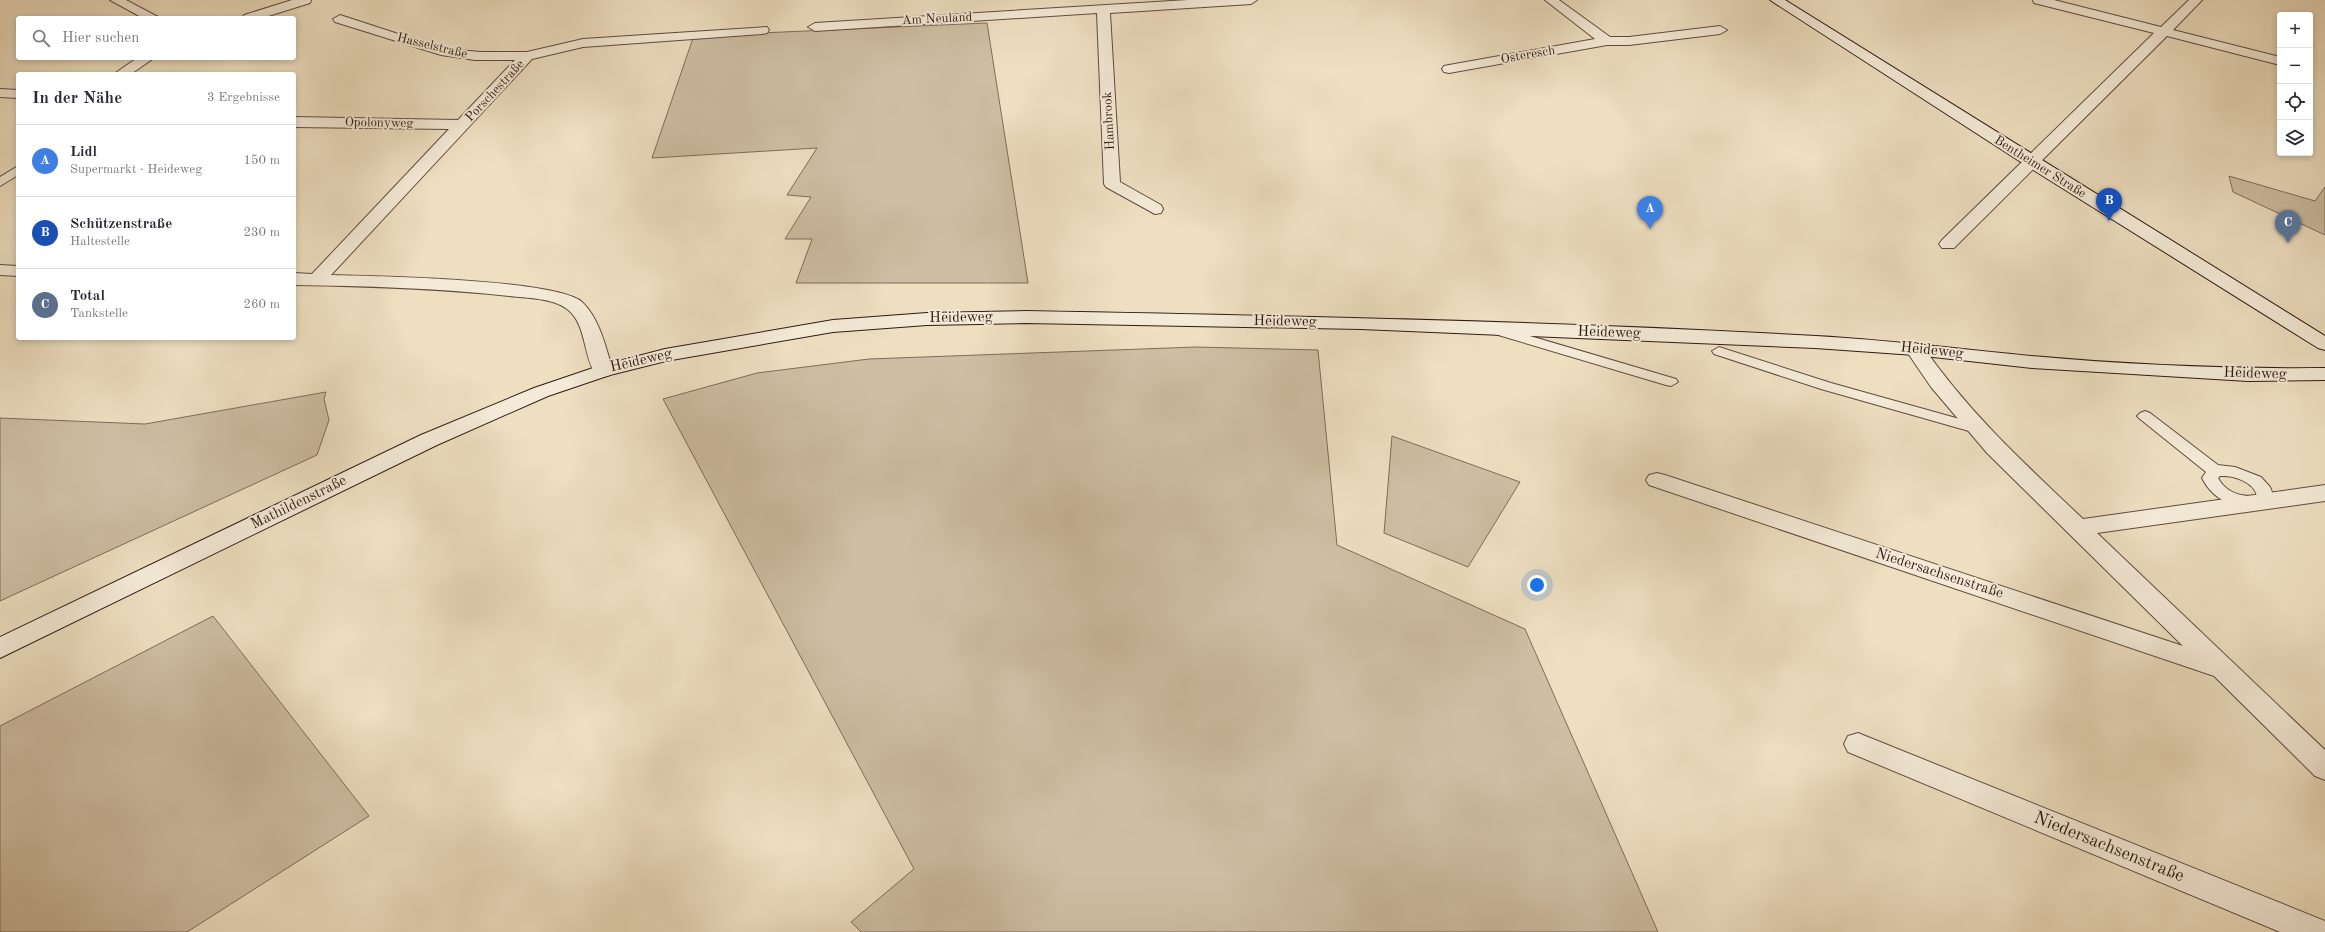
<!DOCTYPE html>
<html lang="de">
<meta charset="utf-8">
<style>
body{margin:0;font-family:"Old Standard TT",serif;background:#f2f2f3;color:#2b2b33}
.controls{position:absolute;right:12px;top:12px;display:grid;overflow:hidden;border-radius:4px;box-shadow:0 2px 6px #0003}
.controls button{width:36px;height:36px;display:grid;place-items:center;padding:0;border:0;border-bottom:1px solid #e1e1e2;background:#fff;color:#2b2b33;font:20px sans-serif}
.you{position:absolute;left:1537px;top:585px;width:14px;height:14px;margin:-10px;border:3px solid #fff;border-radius:50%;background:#1a73e8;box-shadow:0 0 0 6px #1a73e833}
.badge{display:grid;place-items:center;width:26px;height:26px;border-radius:50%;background:#d93025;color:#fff;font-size:13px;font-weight:700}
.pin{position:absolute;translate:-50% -33px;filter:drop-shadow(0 1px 2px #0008)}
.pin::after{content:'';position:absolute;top:21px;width:14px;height:12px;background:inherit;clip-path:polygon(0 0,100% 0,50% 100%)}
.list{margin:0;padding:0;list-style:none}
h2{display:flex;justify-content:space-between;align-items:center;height:52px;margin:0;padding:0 16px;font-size:17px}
h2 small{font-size:13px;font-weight:400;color:#7c7c81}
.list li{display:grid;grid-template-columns:26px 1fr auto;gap:12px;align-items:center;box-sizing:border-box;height:72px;padding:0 16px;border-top:1px solid #e1e1e2}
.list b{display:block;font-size:15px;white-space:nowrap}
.list p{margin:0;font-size:13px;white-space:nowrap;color:#7c7c81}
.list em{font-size:13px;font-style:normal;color:#7c7c81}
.icon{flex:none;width:22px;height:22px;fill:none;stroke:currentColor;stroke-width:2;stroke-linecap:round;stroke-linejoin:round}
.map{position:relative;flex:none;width:2325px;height:932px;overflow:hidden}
.search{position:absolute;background:#fff;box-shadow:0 2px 6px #0003;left:16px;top:16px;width:280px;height:44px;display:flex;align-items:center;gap:10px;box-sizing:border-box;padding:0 14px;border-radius:4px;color:#7c7c81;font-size:15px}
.panel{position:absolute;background:#fff;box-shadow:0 2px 6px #0003;left:16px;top:72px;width:280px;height:268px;border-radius:4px}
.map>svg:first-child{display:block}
.green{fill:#cebea3;stroke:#7e6c5b}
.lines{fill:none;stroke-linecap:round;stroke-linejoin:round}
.lane-casing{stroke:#5f4c3e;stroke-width:2}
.street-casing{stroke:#5f4c3e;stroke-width:2}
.secondary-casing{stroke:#2f1b13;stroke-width:2}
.lane{fill:#f4ead7;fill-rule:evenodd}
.street{fill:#f4ead7;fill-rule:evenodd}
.secondary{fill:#f4ead7;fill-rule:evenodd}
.labels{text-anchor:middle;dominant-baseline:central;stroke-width:4;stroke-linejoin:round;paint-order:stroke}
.far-street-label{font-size:13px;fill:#2f1b13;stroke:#f4ead7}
.street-label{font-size:15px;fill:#2f1b13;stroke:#f4ead7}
.near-street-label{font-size:18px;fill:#2f1b13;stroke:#f4ead7}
</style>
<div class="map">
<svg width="2325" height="932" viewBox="0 0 2325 932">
<rect width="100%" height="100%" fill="#eedfc1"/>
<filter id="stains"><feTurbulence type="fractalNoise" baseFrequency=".005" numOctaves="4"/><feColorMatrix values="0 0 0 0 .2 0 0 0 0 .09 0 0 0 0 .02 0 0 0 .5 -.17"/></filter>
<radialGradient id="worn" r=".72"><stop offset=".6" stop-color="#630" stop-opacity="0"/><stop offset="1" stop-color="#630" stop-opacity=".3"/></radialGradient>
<g class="green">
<path d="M 987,23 L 1028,283 L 796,283 L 812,239 L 785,239 L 811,197 L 787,195 L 817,148 L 652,158 L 693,38 L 760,33 Z"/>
<path d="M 2229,176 L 2315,201 L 2325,187 L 2325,235 L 2233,192 Z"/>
<path d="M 1196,347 L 1318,350 L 1337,545 L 1525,629 L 1658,932 L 861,932 L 851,922 L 914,869 L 663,399 L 757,373 L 869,359 Z"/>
<path d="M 326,392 L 324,399 L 329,420 L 317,455 L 0,601 L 0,418 L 145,424 Z"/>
<path d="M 1392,436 L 1520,482 L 1468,567 L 1384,533 Z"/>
<path d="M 213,616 L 369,816 L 187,932 L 0,932 L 0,726 Z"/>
</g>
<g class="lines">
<defs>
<g id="lane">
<path d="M 18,166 L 18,175 L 0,186 L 0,177 Z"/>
<path d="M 1493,325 L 1676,379 L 1678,382 L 1671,386 L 1666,385 L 1488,332 L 1486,329 Z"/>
<path d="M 1719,347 L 1831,383 L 1981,425 L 1984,428 L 1981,431 L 1976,433 L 1821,389 L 1714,354 L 1712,351 Z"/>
<path d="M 2145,411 L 2150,413 L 2218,465 L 2235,467 L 2261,477 L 2270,487 L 2274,497 L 2270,504 C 2243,512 2215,504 2202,478 L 2206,472 L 2140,419 L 2137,416 L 2140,413 ZM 2220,476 C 2234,475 2254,482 2257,496 C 2242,497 2226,493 2218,478 Z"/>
</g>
<g id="street">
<path d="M 110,0 L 126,0 L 160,18 L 143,18 Z"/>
<path d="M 292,0 L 311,0 L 310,3 L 262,18 L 242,18 L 244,15 Z"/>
<path d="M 1188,0 L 1257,0 L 1251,4 L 1110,13 L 1120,182 L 1161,205 L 1163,209 L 1161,213 L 1155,214 L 1106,187 L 1104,184 L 1097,13 L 815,31 L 808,27 L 815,23 Z"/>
<path d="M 1545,0 L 1559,0 L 1610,37 L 1629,37 L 1720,26 L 1727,30 L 1720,34 L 1629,45 L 1607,45 L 1449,73 L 1444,72 L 1442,69 L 1444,66 L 1449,65 L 1595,39 Z"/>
<path d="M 2033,0 L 2054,0 L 2161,27 L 2189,0 L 2202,0 L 2173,30 L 2280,57 L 2280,65 L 2167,36 L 1954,248 L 1942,248 L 1939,244 L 1942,240 L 2154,33 L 2034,3 Z"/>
<path d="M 340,15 L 429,44 L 458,50 L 481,52 L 527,52 L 583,39 L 767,27 L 769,30 L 767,33 L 762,34 L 583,47 L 532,59 L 331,275 C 373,276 557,279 582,302 C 600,319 606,348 613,371 L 610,375 L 603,377 L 596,375 C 583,357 587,324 567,309 C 553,298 526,298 509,296 C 437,288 365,286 294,285 L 294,273 L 312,274 L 449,129 L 294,127 L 294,117 L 458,120 L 515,60 L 475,60 L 441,55 L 335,22 L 333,19 Z"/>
<path d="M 137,58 L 154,58 L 131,74 L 114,74 Z"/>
<path d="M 0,89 L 18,90 L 18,98 L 0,97 Z"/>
<path d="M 0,265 L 18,266 L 18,276 L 0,275 Z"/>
<path d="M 1915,343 L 1922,345 C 1967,411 2025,464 2083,519 L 2325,485 L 2325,501 L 2097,533 L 2325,750 L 2325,780 L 2315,776 L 2214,676 L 1649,485 L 1646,480 L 1649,475 L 1657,473 L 1665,475 L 2183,646 L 1987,453 L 1931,387 L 1905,349 L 1908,345 Z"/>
<path d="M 1858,733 L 2325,921 L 2325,932 L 2280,932 L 1848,752 L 1844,744 L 1848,736 Z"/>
</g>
<g id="secondary">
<path d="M 1770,0 L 1785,0 L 2325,336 L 2325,350 L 2318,348 L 2027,166 Z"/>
<path d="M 1026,311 C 1290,316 1553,321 1816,336 C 1888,340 1960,349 2031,356 C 2129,365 2227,369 2325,368 L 2325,380 L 2248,381 L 2032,368 L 1915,355 L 1815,348 L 1361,329 L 1026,323 L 927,325 L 833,332 L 666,361 L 610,375 L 548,396 L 437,445 L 0,658 L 0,637 L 421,435 L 534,388 L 596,367 L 665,349 L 833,320 L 927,313 Z"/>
</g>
</defs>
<use href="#lane" class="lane-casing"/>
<use href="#street" class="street-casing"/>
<use href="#secondary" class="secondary-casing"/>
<use href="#lane" class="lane"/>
<use href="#street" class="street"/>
<use href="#secondary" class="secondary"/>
</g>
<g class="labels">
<g class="far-street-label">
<text transform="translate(937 19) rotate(-3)">Am Neuland</text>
<text transform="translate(432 46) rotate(14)">Hasselstraße</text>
<text transform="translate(1528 55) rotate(-10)">Osteresch</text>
<text transform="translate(495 91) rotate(-47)">Porschestraße</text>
<text transform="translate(1109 121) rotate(-93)">Hambrook</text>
<text transform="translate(379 123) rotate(1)">Opolonyweg</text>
<text transform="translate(2040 167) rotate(32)">Bentheimer Straße</text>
</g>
<g class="street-label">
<text transform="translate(961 318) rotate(-1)">Heideweg</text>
<text transform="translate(1285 322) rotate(1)">Heideweg</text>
<text transform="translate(1609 333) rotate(2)">Heideweg</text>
<text transform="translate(1932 351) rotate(6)">Heideweg</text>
<text transform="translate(641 361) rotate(-13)">Heideweg</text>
<text transform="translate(2255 374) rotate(2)">Heideweg</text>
<text transform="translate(299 503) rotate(-26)">Mathildenstraße</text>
<text transform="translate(1939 574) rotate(18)">Niedersachsenstraße</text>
</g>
<g class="near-street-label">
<text transform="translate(2109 847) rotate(22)">Niedersachsenstraße</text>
</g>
</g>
<rect width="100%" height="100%" filter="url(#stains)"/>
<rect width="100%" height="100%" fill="url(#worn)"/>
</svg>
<div class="controls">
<button>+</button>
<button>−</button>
<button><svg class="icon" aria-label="locate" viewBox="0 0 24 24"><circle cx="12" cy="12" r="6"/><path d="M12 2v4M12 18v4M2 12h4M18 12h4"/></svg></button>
<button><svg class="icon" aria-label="layers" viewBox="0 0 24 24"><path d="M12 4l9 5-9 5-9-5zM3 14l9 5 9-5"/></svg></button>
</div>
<div class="you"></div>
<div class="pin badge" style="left:1650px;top:229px;background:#3f7fe0">A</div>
<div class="pin badge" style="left:2109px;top:221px;background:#1a4fb4">B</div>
<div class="pin badge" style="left:2288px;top:243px;background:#5c6f8a">C</div>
<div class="search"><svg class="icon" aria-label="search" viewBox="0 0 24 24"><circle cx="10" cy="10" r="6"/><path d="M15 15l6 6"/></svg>Hier suchen</div>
<section class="panel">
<h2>In der Nähe<small>3 Ergebnisse</small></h2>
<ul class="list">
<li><span class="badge" style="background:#3f7fe0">A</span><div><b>Lidl</b><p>Supermarkt · Heideweg</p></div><em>150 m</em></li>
<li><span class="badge" style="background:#1a4fb4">B</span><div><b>Schützenstraße</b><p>Haltestelle</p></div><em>230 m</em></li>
<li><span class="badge" style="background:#5c6f8a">C</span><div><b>Total</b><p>Tankstelle</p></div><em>260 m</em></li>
</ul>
</section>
</div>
